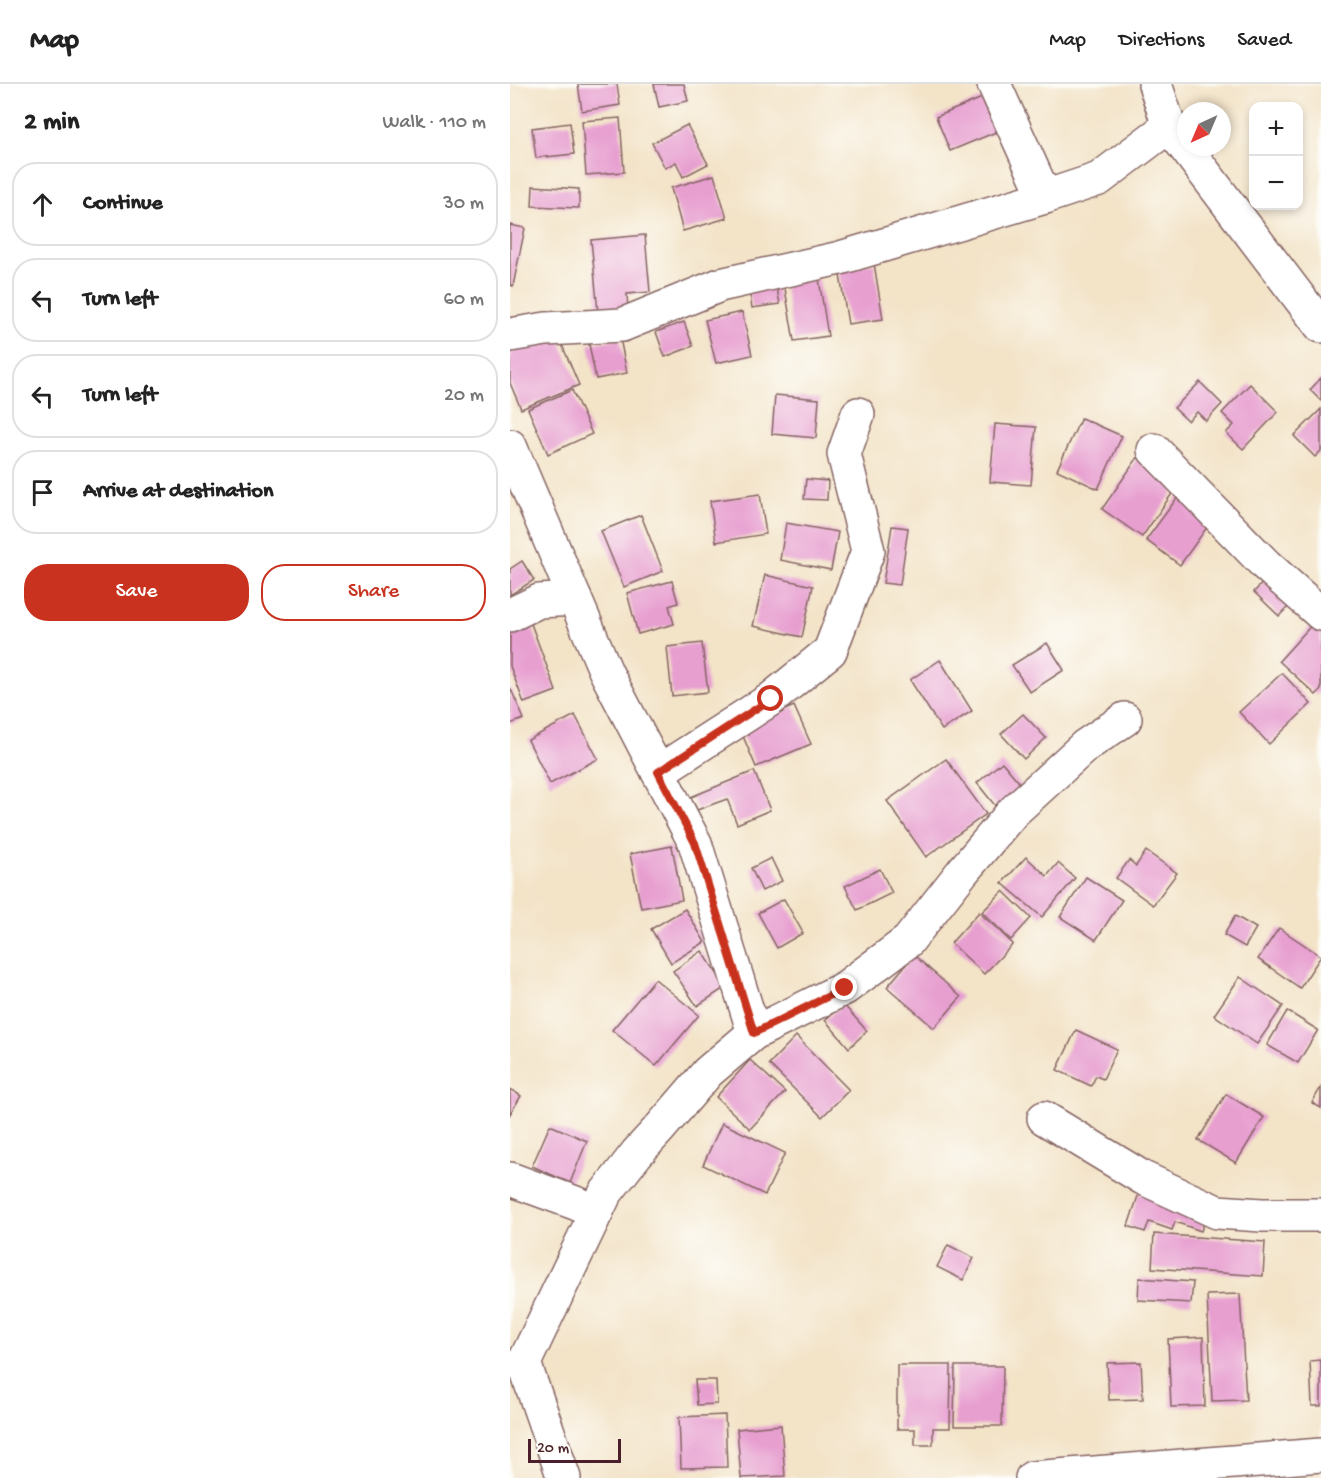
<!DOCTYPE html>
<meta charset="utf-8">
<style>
body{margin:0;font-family:"Gochi Hand",sans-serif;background:#f6f6f6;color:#222}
.controls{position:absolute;right:18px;top:18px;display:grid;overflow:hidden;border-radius:12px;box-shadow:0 3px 9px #0003}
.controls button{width:54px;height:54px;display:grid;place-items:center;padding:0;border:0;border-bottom:2px solid #e0e0e0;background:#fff;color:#222;font:30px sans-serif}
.compass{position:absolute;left:667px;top:18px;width:54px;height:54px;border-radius:50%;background:#fff;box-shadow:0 3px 9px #0003;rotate:224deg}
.scale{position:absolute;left:18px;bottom:15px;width:93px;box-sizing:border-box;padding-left:6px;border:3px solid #4a1f2b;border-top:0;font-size:16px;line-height:21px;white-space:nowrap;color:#4a1f2b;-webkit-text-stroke:4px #fdfcf7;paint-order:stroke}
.stop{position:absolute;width:18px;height:18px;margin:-14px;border:4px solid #c8321e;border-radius:50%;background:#fff}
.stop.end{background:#c8321e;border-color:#fff;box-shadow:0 2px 6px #0008}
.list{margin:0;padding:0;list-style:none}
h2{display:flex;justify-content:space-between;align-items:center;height:78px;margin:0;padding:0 24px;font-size:26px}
h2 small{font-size:20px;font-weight:400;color:#767676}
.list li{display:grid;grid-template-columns:39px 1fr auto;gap:18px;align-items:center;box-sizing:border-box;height:84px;margin:0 12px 12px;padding:0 12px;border:2px solid #e0e0e0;border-radius:24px}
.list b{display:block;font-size:22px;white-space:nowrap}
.list em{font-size:20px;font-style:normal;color:#767676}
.actions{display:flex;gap:12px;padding:18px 24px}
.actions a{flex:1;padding:14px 0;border:2px solid #c8321e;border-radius:24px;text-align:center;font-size:21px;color:#c8321e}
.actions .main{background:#c8321e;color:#fff}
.icon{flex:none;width:33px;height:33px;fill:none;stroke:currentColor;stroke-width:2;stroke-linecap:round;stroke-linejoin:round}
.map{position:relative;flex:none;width:811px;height:1394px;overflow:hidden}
header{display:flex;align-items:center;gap:36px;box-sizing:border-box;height:84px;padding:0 30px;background:#fff;border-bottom:2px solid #e0e0e0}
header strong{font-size:28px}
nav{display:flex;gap:33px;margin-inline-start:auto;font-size:21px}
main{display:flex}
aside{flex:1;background:#fff}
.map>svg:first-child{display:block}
.building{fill:#e79fd0}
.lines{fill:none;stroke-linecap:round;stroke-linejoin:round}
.street-casing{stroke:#856462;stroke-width:36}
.street{stroke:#fff;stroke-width:33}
.route{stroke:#c8321e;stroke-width:8}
</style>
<header>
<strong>Map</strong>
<nav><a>Map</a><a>Directions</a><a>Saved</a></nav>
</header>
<main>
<aside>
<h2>2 min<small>Walk · 110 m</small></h2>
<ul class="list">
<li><svg class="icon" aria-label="ahead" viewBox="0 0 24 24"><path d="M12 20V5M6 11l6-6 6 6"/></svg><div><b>Continue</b></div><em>30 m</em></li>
<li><svg class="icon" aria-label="left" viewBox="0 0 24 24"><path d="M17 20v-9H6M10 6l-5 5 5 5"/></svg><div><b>Turn left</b></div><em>60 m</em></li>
<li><svg class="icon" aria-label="left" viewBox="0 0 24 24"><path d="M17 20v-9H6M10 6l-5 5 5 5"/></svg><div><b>Turn left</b></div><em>20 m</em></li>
<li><svg class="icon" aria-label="arrive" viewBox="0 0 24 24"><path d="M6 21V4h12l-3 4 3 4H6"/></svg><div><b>Arrive at destination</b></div></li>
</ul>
<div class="actions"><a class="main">Save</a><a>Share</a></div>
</aside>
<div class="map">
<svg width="811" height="1394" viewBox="0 0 811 1394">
<rect width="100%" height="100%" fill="#fdfcf7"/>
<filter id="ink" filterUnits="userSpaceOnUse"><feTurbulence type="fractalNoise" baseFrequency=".0167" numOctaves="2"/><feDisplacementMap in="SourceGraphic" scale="12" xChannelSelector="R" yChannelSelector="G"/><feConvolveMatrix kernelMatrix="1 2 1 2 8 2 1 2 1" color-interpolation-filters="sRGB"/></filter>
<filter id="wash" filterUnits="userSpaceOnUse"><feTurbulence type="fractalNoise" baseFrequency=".008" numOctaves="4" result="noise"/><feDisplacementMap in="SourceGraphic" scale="24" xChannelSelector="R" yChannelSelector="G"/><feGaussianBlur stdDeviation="1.35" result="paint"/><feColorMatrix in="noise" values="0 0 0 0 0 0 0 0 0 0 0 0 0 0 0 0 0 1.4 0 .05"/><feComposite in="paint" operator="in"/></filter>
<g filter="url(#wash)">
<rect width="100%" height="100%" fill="#f3e3c7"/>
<g id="blocks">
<g class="building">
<path d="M 68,0 L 107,0 L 110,21 L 72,27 Z"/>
<path d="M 144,0 L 174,0 L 178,17 L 149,23 Z"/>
<path d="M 472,14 L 486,48 L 440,67 L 426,33 Z"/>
<path d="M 110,34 L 114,88 L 76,91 L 72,37 Z"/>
<path d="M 60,39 L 64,70 L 26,74 L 22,44 Z"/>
<path d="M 177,41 L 198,80 L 173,93 L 166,78 L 155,84 L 142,59 Z"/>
<path d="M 204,91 L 217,134 L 173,147 L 161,104 Z"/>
<path d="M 23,102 L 69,105 L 69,124 L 22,122 Z"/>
<path d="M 0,141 L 15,144 L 3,202 L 0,201 Z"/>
<path d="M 135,151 L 140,208 L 117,210 L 118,225 L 88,228 L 81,156 Z"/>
<path d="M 364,179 L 373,235 L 338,240 L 329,185 Z"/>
<path d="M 309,195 L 318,252 L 284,257 L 274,199 Z"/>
<path d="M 266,200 L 270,220 L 242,224 L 239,204 Z"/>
<path d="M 232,228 L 242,271 L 206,279 L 195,236 Z"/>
<path d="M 174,238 L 183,262 L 155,273 L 146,248 Z"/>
<path d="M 47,249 L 69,301 L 11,325 L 0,299 L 0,269 Z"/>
<path d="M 110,254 L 117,289 L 86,295 L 79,260 Z"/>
<path d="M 811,294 L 811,317 L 800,306 Z"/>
<path d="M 690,298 L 712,320 L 696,337 L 687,328 L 678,337 L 664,324 Z"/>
<path d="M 740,300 L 768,328 L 733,365 L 716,349 L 724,341 L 712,329 Z"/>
<path d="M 62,306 L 82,350 L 38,370 L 18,325 Z"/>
<path d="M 265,311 L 309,315 L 306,354 L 262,350 Z"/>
<path d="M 811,325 L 811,367 L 805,373 L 784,352 Z"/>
<path d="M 571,334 L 612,352 L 588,405 L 547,386 Z"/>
<path d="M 485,340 L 526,343 L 521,401 L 480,398 Z"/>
<path d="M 628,373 L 668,401 L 632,453 L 592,425 Z"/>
<path d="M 296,395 L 318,397 L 317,416 L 294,415 Z"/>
<path d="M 250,410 L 256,450 L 206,458 L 200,417 Z"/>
<path d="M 670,410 L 703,435 L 670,481 L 636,456 Z"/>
<path d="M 131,431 L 153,487 L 114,503 L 91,447 Z"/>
<path d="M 276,439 L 328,448 L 321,486 L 270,476 Z"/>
<path d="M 382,442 L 398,444 L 390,501 L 373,499 Z"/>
<path d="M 12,477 L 24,496 L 0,511 L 0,485 Z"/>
<path d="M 255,491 L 303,502 L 292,553 L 243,542 Z"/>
<path d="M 760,491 L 786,515 L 769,532 L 744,508 Z"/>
<path d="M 162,497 L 168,519 L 159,522 L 164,540 L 128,550 L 117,509 Z"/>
<path d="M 806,536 L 811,540 L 811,606 L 806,611 L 769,577 Z"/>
<path d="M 20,537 L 46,607 L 14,619 L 0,582 L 0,544 Z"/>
<path d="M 192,559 L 198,608 L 162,612 L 157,563 Z"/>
<path d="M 537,559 L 554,586 L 520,608 L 502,581 Z"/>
<path d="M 430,576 L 462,627 L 432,646 L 400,596 Z"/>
<path d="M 772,589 L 801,620 L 759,660 L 729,628 Z"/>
<path d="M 0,603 L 14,635 L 0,640 Z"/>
<path d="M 284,622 L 301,660 L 246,683 L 230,645 Z"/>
<path d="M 513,630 L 536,654 L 514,675 L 491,650 Z"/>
<path d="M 65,631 L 88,675 L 40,700 L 18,656 Z"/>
<path d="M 436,675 L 476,730 L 416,773 L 377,717 Z"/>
<path d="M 492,678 L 513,703 L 487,724 L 467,699 Z"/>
<path d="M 244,687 L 260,726 L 227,740 L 217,715 L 187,726 L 181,713 Z"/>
<path d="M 162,762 L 172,816 L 131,824 L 120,770 Z"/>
<path d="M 636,767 L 667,789 L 643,821 L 606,794 L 619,776 L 626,782 Z"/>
<path d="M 516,773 L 537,792 L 548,779 L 565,794 L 532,833 L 492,799 Z"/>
<path d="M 261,774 L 272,797 L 252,807 L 241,784 Z"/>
<path d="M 370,785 L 382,809 L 347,826 L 335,802 Z"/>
<path d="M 576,793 L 612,816 L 586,856 L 550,833 Z"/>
<path d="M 493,807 L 521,834 L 501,856 L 472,828 Z"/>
<path d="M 274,815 L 293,849 L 267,864 L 248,829 Z"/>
<path d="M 175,825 L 195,858 L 161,879 L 141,845 Z"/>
<path d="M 469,828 L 503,860 L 474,890 L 441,859 Z"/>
<path d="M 725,832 L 746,844 L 735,863 L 714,851 Z"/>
<path d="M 769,844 L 811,872 L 790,904 L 748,875 Z"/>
<path d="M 192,867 L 216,903 L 187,922 L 163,887 Z"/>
<path d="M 404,871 L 451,913 L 424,944 L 377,903 Z"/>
<path d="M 730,893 L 773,922 L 747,960 L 704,931 Z"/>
<path d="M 145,895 L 189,931 L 146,982 L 102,946 Z"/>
<path d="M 333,920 L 357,947 L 339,964 L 315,936 Z"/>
<path d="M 777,927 L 808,946 L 788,979 L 757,961 Z"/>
<path d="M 566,946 L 607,965 L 593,995 L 586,992 L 581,1002 L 547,986 Z"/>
<path d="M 286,952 L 339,1006 L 312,1033 L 259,980 Z"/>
<path d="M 240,976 L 275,1008 L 240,1045 L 206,1013 Z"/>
<path d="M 811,1003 L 811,1024 L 802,1019 Z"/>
<path d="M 0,1005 L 11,1012 L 0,1030 Z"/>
<path d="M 716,1010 L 754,1033 L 726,1079 L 688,1056 Z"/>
<path d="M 212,1039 L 275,1069 L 255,1111 L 193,1081 Z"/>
<path d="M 40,1041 L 77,1057 L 60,1099 L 22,1082 Z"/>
<path d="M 629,1109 L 696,1133 L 691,1147 L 665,1138 L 662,1146 L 639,1138 L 635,1148 L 618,1142 Z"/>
<path d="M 644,1150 L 755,1158 L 753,1192 L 642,1184 Z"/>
<path d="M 438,1161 L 464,1174 L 453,1196 L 427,1183 Z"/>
<path d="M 629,1194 L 683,1198 L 681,1219 L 628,1216 Z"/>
<path d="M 730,1210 L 736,1316 L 702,1317 L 697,1211 Z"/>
<path d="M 693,1253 L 695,1322 L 661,1323 L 658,1255 Z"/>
<path d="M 811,1276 L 811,1322 L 802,1322 L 800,1277 Z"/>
<path d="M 631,1278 L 633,1315 L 599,1316 L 597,1279 Z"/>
<path d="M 387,1281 L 441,1281 L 440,1344 L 423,1344 L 423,1361 L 405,1361 L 405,1345 L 387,1345 Z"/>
<path d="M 445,1282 L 493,1282 L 492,1342 L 444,1342 Z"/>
<path d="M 185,1296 L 206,1296 L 207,1320 L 187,1321 Z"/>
<path d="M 215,1331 L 217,1383 L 171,1384 L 169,1333 Z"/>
<path d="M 271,1341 L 275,1392 L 231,1394 L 227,1345 Z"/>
</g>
</g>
</g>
<g filter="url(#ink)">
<use href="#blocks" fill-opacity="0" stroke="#856462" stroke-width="1.5"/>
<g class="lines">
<defs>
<g id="street">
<path d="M 484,0 L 535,113"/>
<path d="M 645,0 L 659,42"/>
<path d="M 0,251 L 36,245 L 112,241 L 210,201 L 330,174 L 535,113 L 589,95 L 659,42 L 811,242"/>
<path d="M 0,362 L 96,588 L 185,759 L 244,949 L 198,988 L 150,1044 L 127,1069 L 95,1110 L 14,1279 L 54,1394"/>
<path d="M 644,366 L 756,481 L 811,530"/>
<path d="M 0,531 L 29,517 L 65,515"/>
<path d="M 148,688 L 261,615 L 320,567 L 358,467 L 334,370 L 348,330"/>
<path d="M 244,949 L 335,904 L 398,857 L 453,787 L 503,728 L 575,662 L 615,635"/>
<path d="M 534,1034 L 633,1094 L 707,1128 L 752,1131 L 811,1131"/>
<path d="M 0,1095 L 87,1127"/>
<path d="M 522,1394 L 811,1371"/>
</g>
</defs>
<use href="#street" class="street-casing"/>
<use href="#street" class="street"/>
</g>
</g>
<g class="lines" filter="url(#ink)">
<path class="route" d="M 261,615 L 148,688 L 185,759 L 244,949 L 335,904"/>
</g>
</svg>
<div class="controls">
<button>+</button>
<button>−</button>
</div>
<svg class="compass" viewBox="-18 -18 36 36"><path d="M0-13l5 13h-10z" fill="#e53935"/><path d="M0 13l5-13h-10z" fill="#767676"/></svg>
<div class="scale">20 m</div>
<div class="stop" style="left:261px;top:615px"></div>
<div class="stop end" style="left:335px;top:904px"></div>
</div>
</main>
